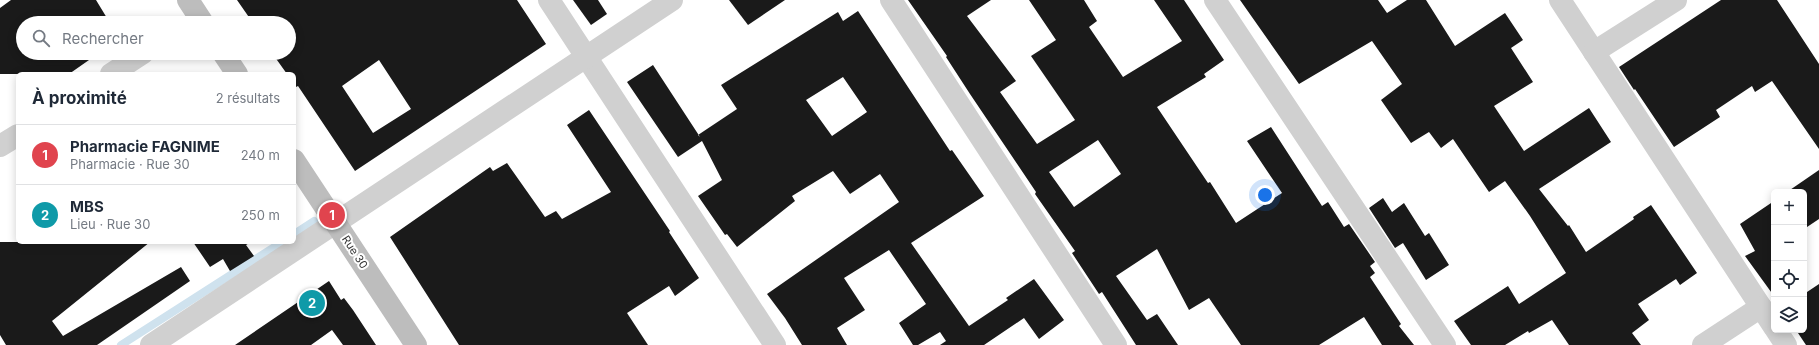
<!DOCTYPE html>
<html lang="fr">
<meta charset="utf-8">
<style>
body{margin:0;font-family:Inter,sans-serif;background:#f6f6f7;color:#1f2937}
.controls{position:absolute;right:12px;bottom:12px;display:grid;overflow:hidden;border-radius:6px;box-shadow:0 2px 10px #0003}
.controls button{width:36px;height:36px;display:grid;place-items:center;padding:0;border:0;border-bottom:1px solid #e0e1e3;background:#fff;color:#1f2937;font:20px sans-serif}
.you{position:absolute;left:1265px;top:195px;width:14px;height:14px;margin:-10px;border:3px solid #fff;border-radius:50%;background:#1a73e8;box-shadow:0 0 0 6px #1a73e833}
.badge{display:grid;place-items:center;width:26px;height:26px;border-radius:50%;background:#0b8043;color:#fff;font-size:13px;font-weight:700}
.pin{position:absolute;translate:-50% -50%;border:2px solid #fff;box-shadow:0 1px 4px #0006}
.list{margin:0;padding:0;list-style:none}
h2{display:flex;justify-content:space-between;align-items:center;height:52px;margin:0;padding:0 16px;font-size:17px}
h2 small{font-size:13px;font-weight:400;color:#747a83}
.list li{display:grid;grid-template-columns:26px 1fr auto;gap:12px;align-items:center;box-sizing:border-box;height:60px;padding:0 16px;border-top:1px solid #e0e1e3}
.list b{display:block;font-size:15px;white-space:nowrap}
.list p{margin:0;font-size:13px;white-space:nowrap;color:#747a83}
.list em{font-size:13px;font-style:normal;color:#747a83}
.icon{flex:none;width:22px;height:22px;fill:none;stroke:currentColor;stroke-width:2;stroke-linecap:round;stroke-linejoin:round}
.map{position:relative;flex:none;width:1819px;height:345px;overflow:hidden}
.search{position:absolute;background:#fff;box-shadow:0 2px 10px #0003;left:16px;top:16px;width:280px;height:44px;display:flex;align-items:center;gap:10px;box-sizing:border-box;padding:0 14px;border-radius:22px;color:#747a83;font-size:15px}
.panel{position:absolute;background:#fff;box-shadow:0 2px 10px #0003;left:16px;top:72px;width:280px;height:172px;border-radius:6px}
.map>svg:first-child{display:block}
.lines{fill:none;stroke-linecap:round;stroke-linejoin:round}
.stream{stroke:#cfe2ee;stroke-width:8}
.building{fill:#1a1a1a;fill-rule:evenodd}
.street{stroke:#d0d0d0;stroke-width:22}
.secondary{stroke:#bdbdbd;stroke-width:22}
.labels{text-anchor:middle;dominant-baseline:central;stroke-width:4;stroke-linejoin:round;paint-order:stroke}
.street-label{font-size:11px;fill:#333;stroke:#fff}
</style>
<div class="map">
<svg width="1819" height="345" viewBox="0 0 1819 345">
<rect width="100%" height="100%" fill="#fff"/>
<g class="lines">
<g class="stream">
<path d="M 294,234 L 314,221"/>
<path d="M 121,345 L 282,242"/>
</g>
</g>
<g class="building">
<path d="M 11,0 L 96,0 L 110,23 L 23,23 L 23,53 L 99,53 L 69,74 L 0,74 L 0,8 Z"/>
<path d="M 237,0 L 517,0 L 546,44 L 355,171 L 298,86 L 296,87 L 294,85 L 294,74 L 287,74 L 272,53 L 289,53 L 289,23 L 253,23 ZM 379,60 L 411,109 L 373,133 L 342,86 Z"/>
<path d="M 573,0 L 598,0 L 607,14 L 591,25 Z"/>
<path d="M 729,0 L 785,0 L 748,25 Z"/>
<path d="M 908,0 L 991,0 L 967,16 L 1016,81 L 1000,92 L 1037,144 L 1075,120 L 1031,56 L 1056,40 L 1029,0 L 1084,0 L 1097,21 L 1089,27 L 1123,77 L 1182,41 L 1154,0 L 1184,0 L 1224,60 L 1204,74 L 1206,77 L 1157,107 L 1208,183 L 1210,182 L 1236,223 L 1282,193 L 1247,141 L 1271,127 L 1322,206 L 1328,202 L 1344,227 L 1349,224 L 1375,262 L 1370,266 L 1375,273 L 1370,277 L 1401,324 L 1399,326 L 1414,345 L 1382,345 L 1364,317 L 1319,345 L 1241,345 L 1209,298 L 1189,310 L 1157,249 L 1116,276 L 1147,320 L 1157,314 L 1178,345 L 1136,345 L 1102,292 L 1099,294 L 1072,253 L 1075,251 L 1035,194 L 1036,192 L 970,94 L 946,57 L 947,56 ZM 1098,140 L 1121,174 L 1074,207 L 1049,172 Z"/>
<path d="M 1240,0 L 1378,0 L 1387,13 L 1407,0 L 1426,0 L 1455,46 L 1505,13 L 1523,40 L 1511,48 L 1533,82 L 1494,106 L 1524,151 L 1589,108 L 1611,142 L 1539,189 L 1568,226 L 1569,225 L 1586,252 L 1634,219 L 1633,217 L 1651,205 L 1697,273 L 1680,285 L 1676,279 L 1638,304 L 1649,320 L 1632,333 L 1641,345 L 1569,345 L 1552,320 L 1529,333 L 1528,331 L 1505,345 L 1471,345 L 1454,321 L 1508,286 L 1519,304 L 1566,273 L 1530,216 L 1505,181 L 1489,192 L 1453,139 L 1441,148 L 1429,132 L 1411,143 L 1381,100 L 1402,84 L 1372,41 L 1299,84 Z"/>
<path d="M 1721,0 L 1777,0 L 1819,64 L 1819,149 L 1772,81 L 1755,92 L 1752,86 L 1716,110 L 1720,117 L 1674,147 L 1635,89 L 1634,90 L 1619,67 Z"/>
<path d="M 858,11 L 950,151 L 952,150 L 984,196 L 911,243 L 969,326 L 1008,300 L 1006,298 L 1034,279 L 1064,320 L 1039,339 L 1024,318 L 984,345 L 940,345 L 946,341 L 940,332 L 918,345 L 913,345 L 899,323 L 926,304 L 889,250 L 844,278 L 865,310 L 837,328 L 847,345 L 802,345 L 785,318 L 767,294 L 899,202 L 880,174 L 850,194 L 833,171 L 792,196 L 795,201 L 737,247 L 727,234 L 725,235 L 698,196 L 722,180 L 702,141 L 678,157 L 627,82 L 653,65 L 700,137 L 698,135 L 737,109 L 721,85 L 838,12 L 843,21 ZM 843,77 L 867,112 L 832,136 L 806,100 Z"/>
<path d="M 589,110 L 670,231 L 669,232 L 699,278 L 675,296 L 669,286 L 627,313 L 648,345 L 459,345 L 390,237 L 490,167 L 493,171 L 507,163 L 545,217 L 556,211 L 562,219 L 611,192 L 567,125 Z"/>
<path d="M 1819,170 L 1819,219 L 1804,229 L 1804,192 L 1787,192 Z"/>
<path d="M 1383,198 L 1392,212 L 1404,203 L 1425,236 L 1429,233 L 1449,265 L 1426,280 L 1403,243 L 1395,248 L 1369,208 Z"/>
<path d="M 1774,201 L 1774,250 L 1772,252 L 1774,255 L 1774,296 L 1745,256 L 1755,251 L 1740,224 Z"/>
<path d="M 0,242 L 150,242 L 52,321 L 63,336 L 181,267 L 190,281 L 97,345 L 6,345 L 0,335 Z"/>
<path d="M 193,242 L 251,242 L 246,245 L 254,256 L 230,271 L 223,259 L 210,267 Z"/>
<path d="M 329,281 L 341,300 L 344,298 L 353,310 L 376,345 L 343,345 L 332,330 L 311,345 L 235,345 Z"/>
<path d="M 1819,284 L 1819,345 L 1806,345 L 1796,330 L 1804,330 L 1804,294 Z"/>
</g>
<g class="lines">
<g class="street">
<path d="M 549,0 L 775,345"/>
<path d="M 891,0 L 1116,345"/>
<path d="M 1215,0 L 1445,345"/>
<path d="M 1560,0 L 1774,327"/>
<path d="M 1594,52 L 1676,0"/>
<path d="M 111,74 L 143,53"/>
<path d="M 0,146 L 18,135"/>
<path d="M 1776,330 L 1786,345"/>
<path d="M 151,345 L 672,0"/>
<path d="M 1703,345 L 1761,307"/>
</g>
<g class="secondary">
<path d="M 188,0 L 203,23"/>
<path d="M 223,53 L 237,74"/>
<path d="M 294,160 L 416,345"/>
</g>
</g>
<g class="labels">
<g class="street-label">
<text transform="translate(355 252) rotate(57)">Rue 30</text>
</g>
</g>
</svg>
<div class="controls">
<button>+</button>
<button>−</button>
<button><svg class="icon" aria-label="locate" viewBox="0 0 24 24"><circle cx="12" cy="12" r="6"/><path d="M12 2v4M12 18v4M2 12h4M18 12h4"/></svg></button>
<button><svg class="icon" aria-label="layers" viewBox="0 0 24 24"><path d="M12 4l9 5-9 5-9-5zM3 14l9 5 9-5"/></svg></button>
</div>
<div class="you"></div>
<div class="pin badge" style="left:332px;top:215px;background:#e0444e">1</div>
<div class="pin badge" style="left:312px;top:303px;background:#0f9aa8">2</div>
<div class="search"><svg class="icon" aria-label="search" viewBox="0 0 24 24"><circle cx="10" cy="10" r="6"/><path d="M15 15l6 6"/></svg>Rechercher</div>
<section class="panel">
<h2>À proximité<small>2 résultats</small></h2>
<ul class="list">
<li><span class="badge" style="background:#e0444e">1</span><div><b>Pharmacie FAGNIME</b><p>Pharmacie · Rue 30</p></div><em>240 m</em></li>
<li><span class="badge" style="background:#0f9aa8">2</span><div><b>MBS</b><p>Lieu · Rue 30</p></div><em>250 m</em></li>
</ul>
</section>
</div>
